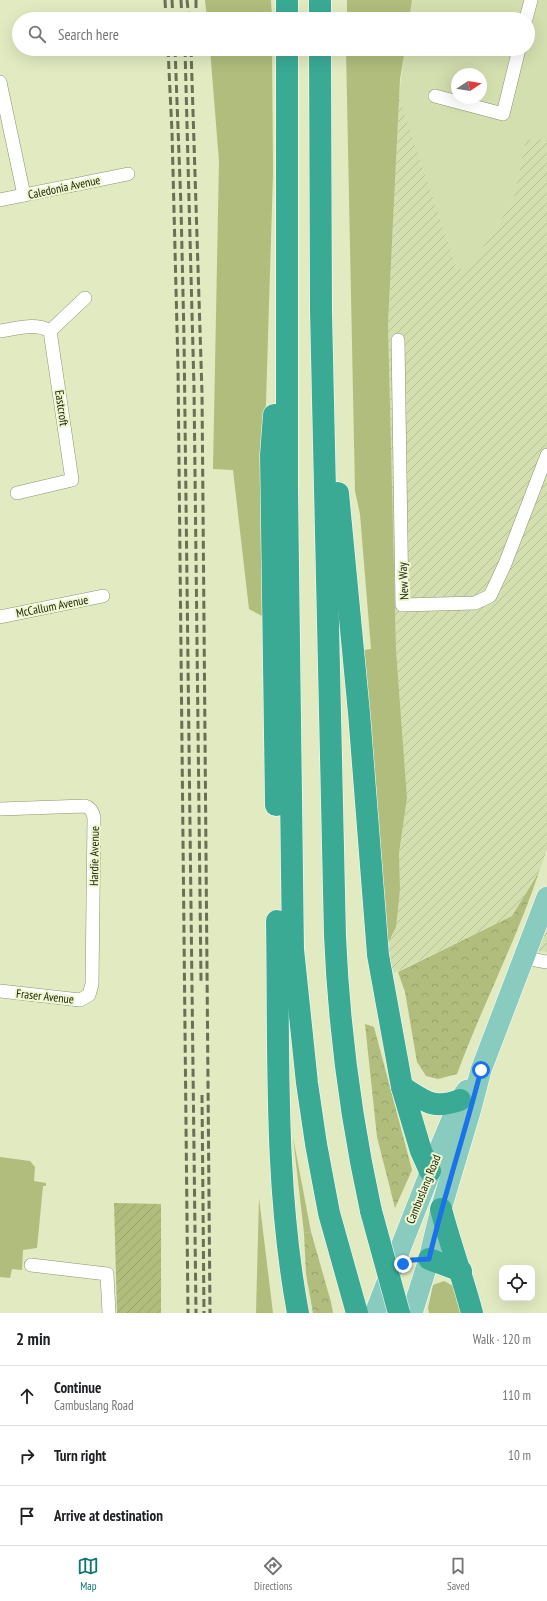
<!DOCTYPE html>
<meta charset="utf-8">
<style>
body{margin:0;font-family:"PT Sans Narrow",sans-serif;background:#f6f6f6;color:#202124}
.controls{position:absolute;right:12px;bottom:12px;display:grid;overflow:hidden;border-radius:8px;box-shadow:0 4px 16px #0002}
.controls button{width:36px;height:36px;display:grid;place-items:center;padding:0;border:0;border-bottom:1px solid #e0e0e0;background:#fff;color:#202124;font:20px sans-serif}
.compass{position:absolute;left:451px;top:68px;width:36px;height:36px;border-radius:50%;background:#fff;box-shadow:0 4px 16px #0002;rotate:78deg}
.stop{position:absolute;width:12px;height:12px;margin:-9px;border:3px solid #1a73e8;border-radius:50%;background:#fff}
.stop.end{background:#1a73e8;border-color:#fff;box-shadow:0 1px 4px #0008}
.list{margin:0;padding:0;list-style:none}
h2{display:flex;justify-content:space-between;align-items:center;height:52px;margin:0;padding:0 16px;font-size:17px}
h2 small{font-size:13px;font-weight:400;color:#757577}
.list li{display:grid;grid-template-columns:26px 1fr auto;gap:12px;align-items:center;box-sizing:border-box;height:60px;padding:0 16px;border-top:1px solid #e0e0e0}
.list b{display:block;font-size:15px;white-space:nowrap}
.list p{margin:0;font-size:13px;white-space:nowrap;color:#757577}
.list em{font-size:13px;font-style:normal;color:#757577}
.icon{flex:none;width:22px;height:22px;fill:none;stroke:currentColor;stroke-width:2;stroke-linecap:round;stroke-linejoin:round}
.map{position:relative;flex:none;width:547px;height:1313px;overflow:hidden}
.search{position:absolute;background:#fff;box-shadow:0 4px 16px #0002;left:12px;right:12px;top:12px;height:44px;display:flex;align-items:center;gap:10px;box-sizing:border-box;padding:0 14px;border-radius:22px;color:#757577;font-size:15px}
.sheet{height:232px;background:#fff}
nav{display:flex;justify-content:space-around;align-items:center;box-sizing:border-box;height:56px;border-top:1px solid #e0e0e0;background:#fff;font-size:11px;color:#757577}
nav a{display:grid;justify-items:center;gap:2px}
nav .on{color:#0f766e}
.map>svg:first-child{display:block}
.built{fill:#d4dfb0;fill-rule:evenodd}
.industrial{fill:url(#industrial-furrows)}
.grass{fill:#b0bd7c}
.forest{fill:url(#forest-crowns)}
.garden{fill:url(#garden-furrows)}
.lines{fill:none;stroke-linecap:round;stroke-linejoin:round}
.minor-casing{stroke:#8c946f;stroke-width:14}
.primary-casing{stroke:#fff;stroke-width:22}
.motorway-casing{stroke:#fff;stroke-width:23}
.minor{stroke:#fff;stroke-width:13}
.primary{stroke:#89ccbf;stroke-width:21}
.motorway{stroke:#3aaa95;stroke-width:22}
.rail{stroke:#6a6f56;stroke-width:3;stroke-dasharray:8 4;stroke-linecap:butt}
.motorway-bridge-casing{stroke:#fff;stroke-width:23;stroke-linecap:butt}
.motorway-bridge{stroke:#3aaa95;stroke-width:22}
.route{stroke:#1a73e8;stroke-width:5}
.labels{text-anchor:middle;dominant-baseline:central;stroke-width:4;stroke-linejoin:round;paint-order:stroke}
.street-label{font-size:12px;fill:#1b1e0f;stroke:#eef7ce}
</style>
<div class="map">
<svg width="547" height="1313" viewBox="0 0 547 1313">
<defs>
<pattern id="industrial-furrows" width="10" height="10" patternUnits="userSpaceOnUse"><rect width="10" height="10" fill="#d4dfb0"/><path d="M-1 1l2-2M0 10L10 0M9 11l2-2" fill="none" stroke="#b5bf96"/></pattern>
<pattern id="forest-crowns" width="20" height="18" patternUnits="userSpaceOnUse"><rect width="20" height="18" fill="#b0bd7c"/><path d="M2 6a3 3 0 1 1 6 0M12 15a3 3 0 1 1 6 0" fill="none" stroke="#97a26a"/></pattern>
<pattern id="garden-furrows" width="10" height="10" patternUnits="userSpaceOnUse"><rect width="10" height="10" fill="#b0bd7c"/><path d="M-1 1l2-2M0 10L10 0M9 11l2-2" fill="none" stroke="#97a26a"/></pattern>
</defs>
<rect width="100%" height="100%" fill="#e1eac1"/>
<path class="built" d="M 412,0 L 547,0 L 547,139 L 526,141 L 513,201 L 469,269 L 457,269 L 399,97 L 405,49 L 528,49 L 528,19 L 409,19 ZM 457,74 L 481,74 L 481,98 L 457,98 Z"/>
<g class="industrial">
<path d="M 399,97 L 457,269 L 469,269 L 513,201 L 526,140 L 547,139 L 547,850 L 539,872 L 512,916 L 394,973 L 386,947 L 400,889 L 399,853 L 407,798 L 396,650 L 388,324 Z"/>
<path d="M 547,928 L 547,952 L 538,951 Z"/>
</g>
<g class="grass">
<path d="M 205,0 L 271,0 L 272,19 L 207,19 Z"/>
<path d="M 347,0 L 412,0 L 409,19 L 347,19 Z"/>
<path d="M 210,49 L 272,49 L 273,173 L 262,534 L 262,616 L 249,609 L 233,470 L 213,469 L 219,161 Z"/>
<path d="M 346,49 L 405,49 L 400,79 L 388,324 L 396,650 L 407,798 L 399,853 L 400,889 L 396,927 L 386,947 L 364,650 L 371,649 L 360,514 L 355,491 Z"/>
<path d="M 293,1137 L 311,1232 L 304,1233 Z"/>
<path d="M 0,1157 L 30,1161 L 35,1167 L 34,1181 L 46,1183 L 46,1186 L 43,1186 L 37,1248 L 23,1250 L 22,1270 L 12,1269 L 10,1278 L 0,1277 Z"/>
<path d="M 259,1198 L 273,1313 L 256,1313 Z"/>
<path d="M 444,1281 L 453,1286 L 464,1313 L 429,1313 L 428,1308 L 433,1285 Z"/>
</g>
<g class="forest">
<path d="M 539,872 C 516,941 482,1006 457,1074 L 438,1079 L 426,1076 L 417,1062 L 405,992 L 398,972 L 512,916 Z"/>
<path d="M 365,1024 L 374,1027 L 412,1170 L 395,1208 L 377,1137 Z"/>
<path d="M 311,1232 L 331,1302 L 333,1313 L 313,1313 L 306,1274 L 304,1233 Z"/>
</g>
<path class="garden" d="M 114,1203 L 161,1204 L 161,1313 L 117,1313 Z"/>
<g class="lines">
<defs>
<g id="minor">
<path d="M 526,19 L 531,0"/>
<path d="M 0,82 L 24,195"/>
<path d="M 435,96 L 503,114 L 519,49"/>
<path d="M 0,200 L 128,174"/>
<path d="M 0,331 C 16,329 35,322 50,331 L 72,480 L 17,493"/>
<path d="M 50,331 L 85,298"/>
<path d="M 398,340 L 402,605 L 475,603 L 490,596 L 505,564 L 547,455"/>
<path d="M 0,617 L 103,596"/>
<path d="M 0,809 L 85,806 C 91,808 93,812 94,818 L 92,984 L 89,995 L 80,1000 L 0,991"/>
<path d="M 525,958 L 547,962"/>
<path d="M 31,1265 L 107,1274 L 109,1313"/>
</g>
<g id="primary">
<path d="M 375,1313 L 437,1155 L 460,1100 L 467,1090"/>
<path d="M 412,1313 L 429,1259 L 441,1209 L 470,1112 L 481,1070 L 547,897"/>
</g>
<g id="motorway">
<path d="M 287,19 L 287,0"/>
<path d="M 320,19 L 320,0"/>
<path d="M 287,49 L 287,488 L 293,949 L 307,1083 L 316,1144 L 329,1213 L 357,1313"/>
<path d="M 320,49 L 321,311 L 335,936 C 339,1029 351,1120 371,1211"/>
<path d="M 274,415 L 271,455 L 276,805"/>
<path d="M 338,493 L 359,713 L 378,955 L 402,1087 L 421,1151 L 430,1171"/>
<path d="M 277,921 C 279,1051 274,1185 298,1313"/>
<path d="M 402,1087 C 425,1101 432,1110 460,1100"/>
<path d="M 441,1209 C 450,1244 463,1278 472,1313"/>
<path d="M 429,1259 L 461,1271"/>
</g>
</defs>
<use href="#minor" class="minor-casing"/>
<use href="#primary" class="primary-casing"/>
<use href="#motorway" class="motorway-casing"/>
<use href="#minor" class="minor"/>
<use href="#primary" class="primary"/>
<use href="#motorway" class="motorway"/>
<g class="rail">
<path d="M 165,0 L 166,19"/>
<path d="M 172,0 L 173,19"/>
<path d="M 181,0 L 182,19"/>
<path d="M 187,0 L 189,19"/>
<path d="M 196,0 L 196,19"/>
<path d="M 168,49 L 172,132 L 178,367 L 188,1313"/>
<path d="M 175,49 L 181,207 L 184,338 L 196,1313"/>
<path d="M 185,49 L 194,388 L 201,981"/>
<path d="M 191,49 L 202,393 L 210,1313"/>
<path d="M 202,1095 L 204,1313"/>
</g>
<defs>
<path id="motorway-bridge" d="M 371,1211 L 399,1313"/>
</defs>
<use href="#motorway-bridge" class="motorway-bridge-casing"/>
<use href="#motorway-bridge" class="motorway-bridge"/>
</g>
<g class="lines">
<path class="route" d="M 403,1264 L 412,1260 L 429,1259 C 444,1195 465,1133 481,1070"/>
</g>
<g class="labels">
<g class="street-label">
<text transform="translate(64 187) rotate(-12)">Caledonia Avenue</text>
<text transform="translate(62 408) rotate(82)">Eastcroft</text>
<text transform="translate(403 581) rotate(-93)">New Way</text>
<text transform="translate(52 606) rotate(-11)">McCallum Avenue</text>
<text transform="translate(94 856) rotate(-89)">Hardie Avenue</text>
<text transform="translate(45 996) rotate(6)">Fraser Avenue</text>
<text transform="translate(423 1189) rotate(-68)">Cambuslang Road</text>
</g>
</g>
</svg>
<div class="controls">
<button><svg class="icon" aria-label="locate" viewBox="0 0 24 24"><circle cx="12" cy="12" r="6"/><path d="M12 2v4M12 18v4M2 12h4M18 12h4"/></svg></button>
</div>
<svg class="compass" viewBox="-18 -18 36 36"><path d="M0-13l5 13h-10z" fill="#e53935"/><path d="M0 13l5-13h-10z" fill="#757577"/></svg>
<div class="stop" style="left:481px;top:1070px"></div>
<div class="stop end" style="left:403px;top:1264px"></div>
<div class="search"><svg class="icon" aria-label="search" viewBox="0 0 24 24"><circle cx="10" cy="10" r="6"/><path d="M15 15l6 6"/></svg>Search here</div>
</div>
<section class="sheet">
<h2>2 min<small>Walk · 120 m</small></h2>
<ul class="list">
<li><svg class="icon" aria-label="ahead" viewBox="0 0 24 24"><path d="M12 20V5M6 11l6-6 6 6"/></svg><div><b>Continue</b><p>Cambuslang Road</p></div><em>110 m</em></li>
<li><svg class="icon" aria-label="right" viewBox="0 0 24 24"><path d="M7 20v-9h11M14 6l5 5-5 5"/></svg><div><b>Turn right</b></div><em>10 m</em></li>
<li><svg class="icon" aria-label="arrive" viewBox="0 0 24 24"><path d="M6 21V4h12l-3 4 3 4H6"/></svg><div><b>Arrive at destination</b></div></li>
</ul>
</section>
<nav>
<a class="on"><svg class="icon" aria-label="map" viewBox="0 0 24 24"><path d="M3 6l6-2 6 2 6-2v14l-6 2-6-2-6 2zM9 4v14M15 6v14"/></svg>Map</a>
<a><svg class="icon" aria-label="directions" viewBox="0 0 24 24"><path d="M12 3l9 9-9 9-9-9zM9 14v-3h6M13 9l2 2-2 2"/></svg>Directions</a>
<a><svg class="icon" aria-label="saved" viewBox="0 0 24 24"><path d="M7 4h10v16l-5-4-5 4z"/></svg>Saved</a>
</nav>
